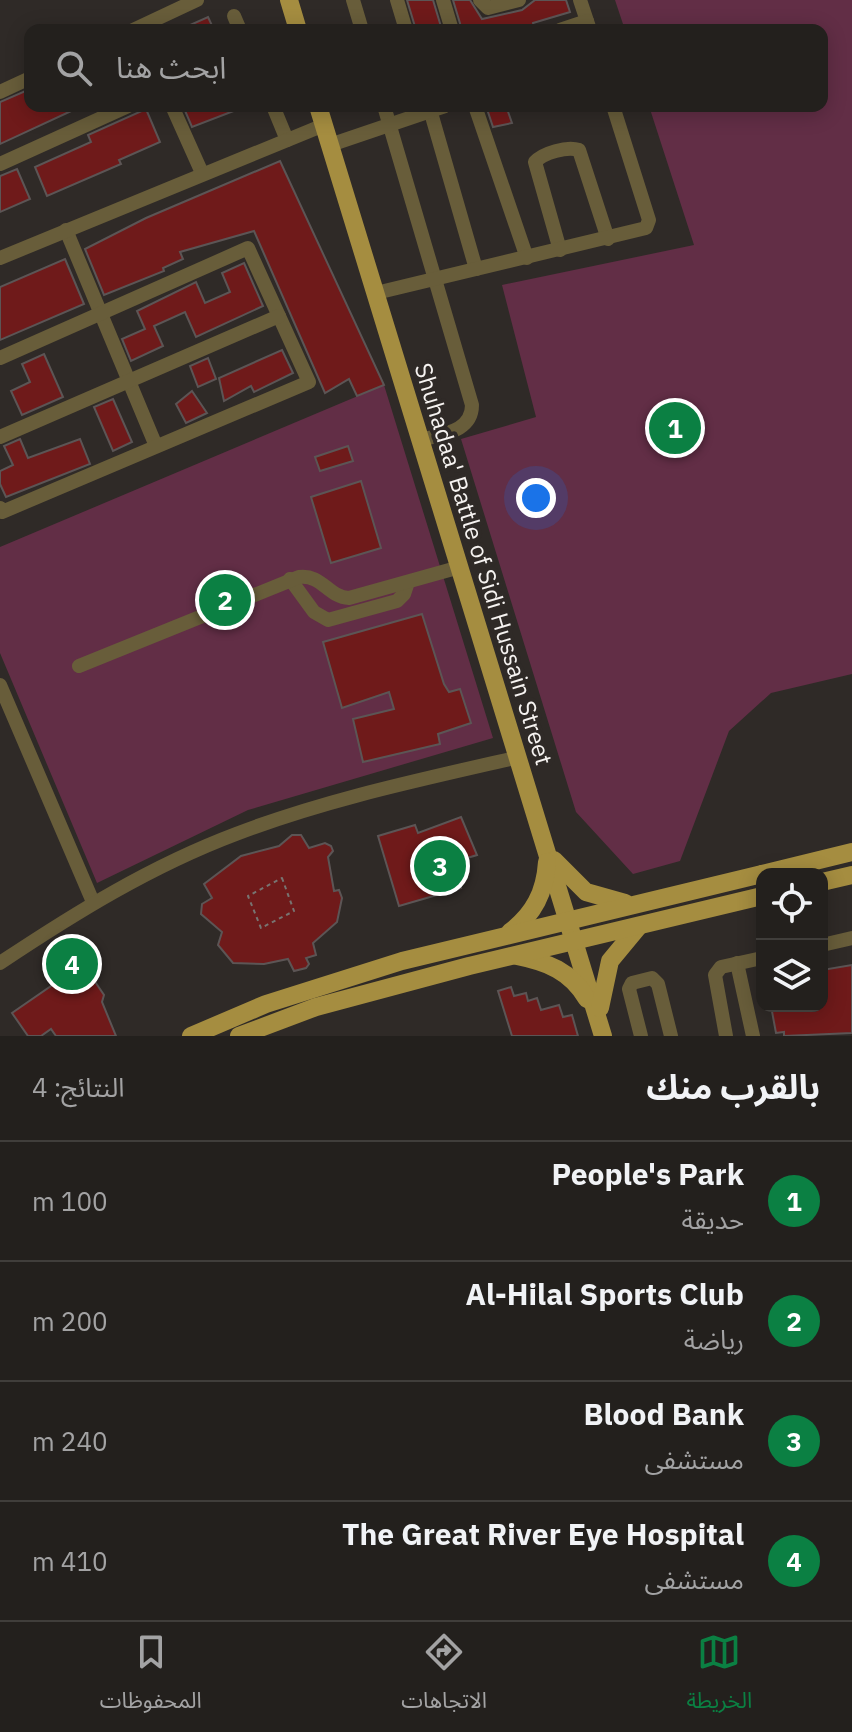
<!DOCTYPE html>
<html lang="ar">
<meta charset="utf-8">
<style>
body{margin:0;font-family:"IBM Plex Sans","Noto Sans Arabic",sans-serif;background:#2b2826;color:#f1f3f6;direction:rtl}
.controls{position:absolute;right:24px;bottom:24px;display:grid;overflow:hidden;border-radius:16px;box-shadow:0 4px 20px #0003}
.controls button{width:72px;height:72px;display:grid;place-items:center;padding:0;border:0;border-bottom:2px solid #403e3b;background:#23201d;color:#f1f3f6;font:40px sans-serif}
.you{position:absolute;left:536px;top:498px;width:28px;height:28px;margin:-20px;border:6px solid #fff;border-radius:50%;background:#1a73e8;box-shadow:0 0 0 12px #1a73e833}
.badge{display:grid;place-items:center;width:52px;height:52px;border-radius:50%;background:#0b8043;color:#fff;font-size:26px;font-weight:700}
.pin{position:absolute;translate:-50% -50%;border:4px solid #fff;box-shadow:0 2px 8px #0006}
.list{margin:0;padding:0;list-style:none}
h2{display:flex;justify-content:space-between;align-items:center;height:104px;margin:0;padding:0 32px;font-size:34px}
h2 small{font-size:26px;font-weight:400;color:#a3a3a4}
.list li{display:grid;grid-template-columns:52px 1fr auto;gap:24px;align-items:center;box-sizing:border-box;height:120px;padding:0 32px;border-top:2px solid #403e3b}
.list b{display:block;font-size:30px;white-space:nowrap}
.list p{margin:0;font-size:26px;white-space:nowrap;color:#a3a3a4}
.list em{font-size:26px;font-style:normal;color:#a3a3a4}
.icon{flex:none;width:44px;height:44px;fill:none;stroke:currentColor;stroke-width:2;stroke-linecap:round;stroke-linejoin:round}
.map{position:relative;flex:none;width:852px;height:1036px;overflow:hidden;direction:ltr}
.search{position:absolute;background:#23201d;box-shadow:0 4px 20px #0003;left:24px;right:24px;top:24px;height:88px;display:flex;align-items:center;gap:20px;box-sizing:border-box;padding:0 28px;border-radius:16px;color:#a3a3a4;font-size:30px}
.sheet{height:584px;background:#23201d}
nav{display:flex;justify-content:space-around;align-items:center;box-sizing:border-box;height:112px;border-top:2px solid #403e3b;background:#23201d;font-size:22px;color:#a3a3a4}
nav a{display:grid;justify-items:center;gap:4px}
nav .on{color:#0b8043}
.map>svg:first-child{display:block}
.green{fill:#622e46}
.building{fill:#6f1a1a;stroke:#5c5555;stroke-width:2}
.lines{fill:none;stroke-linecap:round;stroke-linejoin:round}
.path{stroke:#787471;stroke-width:2;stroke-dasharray:4 4;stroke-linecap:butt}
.minor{stroke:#685d3a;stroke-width:14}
.major{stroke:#a58d40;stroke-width:18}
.labels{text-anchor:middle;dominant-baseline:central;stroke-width:8;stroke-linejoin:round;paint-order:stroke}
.street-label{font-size:24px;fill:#f6f3f1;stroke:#2f2a27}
</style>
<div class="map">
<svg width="852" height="1036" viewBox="0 0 852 1036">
<rect width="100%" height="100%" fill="#2f2a27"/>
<g class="green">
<path d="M 615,0 L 852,0 L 852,674 L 771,693 L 729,731 L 680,861 L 633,874 L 576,812 L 461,439 L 536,417 L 502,285 L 694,245 L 649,106 L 822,106 L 822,30 L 625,30 Z"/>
<path d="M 384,385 L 493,738 L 248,810 L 97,883 L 0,653 L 0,547 Z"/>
</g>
<g class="building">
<path d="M 407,0 L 433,0 L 442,30 L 416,30 Z"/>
<path d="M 453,0 L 470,0 L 482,19 L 522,10 L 535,0 L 566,0 L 570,12 L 533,23 L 534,30 L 462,30 Z"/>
<path d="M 208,17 L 214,30 L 179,30 Z"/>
<path d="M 30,89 L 30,106 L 82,106 L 0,144 L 0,102 Z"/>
<path d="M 183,106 L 244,106 L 244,107 L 192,127 Z"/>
<path d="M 486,106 L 506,106 L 512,123 L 493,127 Z"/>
<path d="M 146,109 L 160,142 L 119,160 L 121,164 L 47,196 L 35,167 L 91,142 L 88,135 Z"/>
<path d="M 280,161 L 384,385 L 357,396 L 349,379 L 325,393 L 254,231 L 180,252 L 183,259 L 163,268 L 164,271 L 104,295 L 85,249 L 146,218 Z"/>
<path d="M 17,169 L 30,199 L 0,212 L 0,176 Z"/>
<path d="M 65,259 L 84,304 L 0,340 L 0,287 Z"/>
<path d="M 244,263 L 263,306 L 196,337 L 185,312 L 154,326 L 163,346 L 131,361 L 122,339 L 145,329 L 137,311 L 196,282 L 205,303 L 230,292 L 222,273 Z"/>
<path d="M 282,350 L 293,373 L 254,392 L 251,386 L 224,401 L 219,378 Z"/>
<path d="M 44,354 L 63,397 L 22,415 L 11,391 L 30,382 L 22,364 Z"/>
<path d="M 208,358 L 216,379 L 198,387 L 190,366 Z"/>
<path d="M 192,391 L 207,413 L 186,423 L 176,404 Z"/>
<path d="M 113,399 L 132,442 L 113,451 L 94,407 Z"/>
<path d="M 20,439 L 28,458 L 80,439 L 90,464 L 6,497 L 0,484 L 0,471 L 13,465 L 4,446 Z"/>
<path d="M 348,446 L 353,461 L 320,471 L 315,457 Z"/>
<path d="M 361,481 L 381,548 L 331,563 L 311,497 Z"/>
<path d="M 422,614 L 444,684 L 449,692 L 460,689 L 471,723 L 438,734 L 440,744 L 363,762 L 353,719 L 394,709 L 389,692 L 342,708 L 323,642 Z"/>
<path d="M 461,817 L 477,855 L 454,862 L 461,888 L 399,906 L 378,836 L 415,825 L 418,833 Z"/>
<path d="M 292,835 L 301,835 L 309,848 L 325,843 L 331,846 L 333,851 L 328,857 L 334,891 L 339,890 L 342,898 L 337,922 L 313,943 L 316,955 L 306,958 L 309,964 L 306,968 L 294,971 L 288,959 L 264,964 L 233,963 L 218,945 L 222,932 L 201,914 L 202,904 L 212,898 L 204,884 L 241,856 L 279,846 Z"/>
<path d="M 83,964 L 104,995 L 102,1002 L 116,1036 L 56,1036 L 51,1029 L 41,1036 L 28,1036 L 12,1013 Z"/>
<path d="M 852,965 L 852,1033 L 784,1036 L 784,1032 L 776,1033 L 771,1006 L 822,1006 L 822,970 Z"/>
<path d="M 511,987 L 514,996 L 526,993 L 528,1001 L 537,998 L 541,1010 L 559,1005 L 563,1017 L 572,1015 L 578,1036 L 512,1036 L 498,991 Z"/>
</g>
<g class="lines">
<path class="path" d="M 282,878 L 294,911 L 261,928 L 248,896 Z"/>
<g class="minor">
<path d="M 353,0 L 362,30"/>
<path d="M 397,0 L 406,30"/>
<path d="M 443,0 L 452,30"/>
<path d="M 480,0 L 488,8 L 519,0"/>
<path d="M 580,0 L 590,30"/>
<path d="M 234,16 L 240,30"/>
<path d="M 133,30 L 197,0"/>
<path d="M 560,30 L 587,21"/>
<path d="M 0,92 L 30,78"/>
<path d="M 172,106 L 202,173"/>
<path d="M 273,106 L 287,140"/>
<path d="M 384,106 L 472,405 C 472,432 442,434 421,440"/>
<path d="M 429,106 L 476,269"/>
<path d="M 475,106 L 527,258"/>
<path d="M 330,145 L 445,106"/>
<path d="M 0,164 L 128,106"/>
<path d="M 66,230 L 156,446"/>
<path d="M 560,250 L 535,162 C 543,153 567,146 579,150 L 608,239"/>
<path d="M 0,258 L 324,125"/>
<path d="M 376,293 L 646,228 L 649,220 L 613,106"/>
<path d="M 0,358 L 248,248 L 309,382 L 2,512 L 0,508"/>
<path d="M 0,437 L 279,316"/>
<path d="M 290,579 L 314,612 L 328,620 L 397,601 L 404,594 L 408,582"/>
<path d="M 79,666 L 299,577 C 322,574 328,597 349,598 L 460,567"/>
<path d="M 0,685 L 93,902"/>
<path d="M 822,945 L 852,938"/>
<path d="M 0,963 C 75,913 151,866 236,834 C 327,799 424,779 519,757"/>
<path d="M 737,963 L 753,1036"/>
<path d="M 641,1036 L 629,989 L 632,983 L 652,978 L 658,984 L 671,1036"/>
<path d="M 726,1036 L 715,975 L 721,967 L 762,958"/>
</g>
<g class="major">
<path d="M 289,0 L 298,30"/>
<path d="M 318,106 L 603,1036"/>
<path d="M 554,860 L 586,892 L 625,903"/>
<path d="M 762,874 L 852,852"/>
<path d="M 822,882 L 852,875"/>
<path d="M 510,932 C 534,914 545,892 547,862"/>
<path d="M 517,956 C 547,962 571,971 587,999"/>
<path d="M 600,1008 L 610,961 L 639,926"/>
<path d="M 191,1036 L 266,1004 L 402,961 L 762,874"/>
<path d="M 239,1036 L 316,1007 L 469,966 L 762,896"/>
</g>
</g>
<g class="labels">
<g class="street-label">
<text transform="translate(484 564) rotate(73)">Shuhadaa' Battle of Sidi Hussain Street</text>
</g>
</g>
</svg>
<div class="controls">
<button><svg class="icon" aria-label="locate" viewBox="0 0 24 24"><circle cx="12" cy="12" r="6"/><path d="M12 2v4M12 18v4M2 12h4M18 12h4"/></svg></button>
<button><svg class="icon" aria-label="layers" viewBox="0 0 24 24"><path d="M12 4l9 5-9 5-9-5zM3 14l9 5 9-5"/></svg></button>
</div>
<div class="you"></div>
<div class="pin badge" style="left:675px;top:428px">1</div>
<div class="pin badge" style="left:225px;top:600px">2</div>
<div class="pin badge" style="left:440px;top:866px">3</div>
<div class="pin badge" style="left:72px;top:964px">4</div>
<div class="search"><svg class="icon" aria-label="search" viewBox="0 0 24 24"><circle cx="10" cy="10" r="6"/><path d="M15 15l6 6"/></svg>ابحث هنا</div>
</div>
<section class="sheet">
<h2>بالقرب منك<small>النتائج: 4</small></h2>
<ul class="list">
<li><span class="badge">1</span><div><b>People's Park</b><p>حديقة</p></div><em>100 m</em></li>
<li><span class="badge">2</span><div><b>Al-Hilal Sports Club</b><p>رياضة</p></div><em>200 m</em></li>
<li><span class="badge">3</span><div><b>Blood Bank</b><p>مستشفى</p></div><em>240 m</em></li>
<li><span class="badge">4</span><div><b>The Great River Eye Hospital</b><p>مستشفى</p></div><em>410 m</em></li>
</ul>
</section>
<nav>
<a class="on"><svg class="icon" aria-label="map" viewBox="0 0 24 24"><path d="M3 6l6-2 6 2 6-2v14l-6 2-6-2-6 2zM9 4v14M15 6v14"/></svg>الخريطة</a>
<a><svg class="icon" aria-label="directions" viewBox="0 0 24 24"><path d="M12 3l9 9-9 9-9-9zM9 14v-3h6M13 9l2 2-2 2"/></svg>الاتجاهات</a>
<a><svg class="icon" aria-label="saved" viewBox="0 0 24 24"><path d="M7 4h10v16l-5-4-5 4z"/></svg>المحفوظات</a>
</nav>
